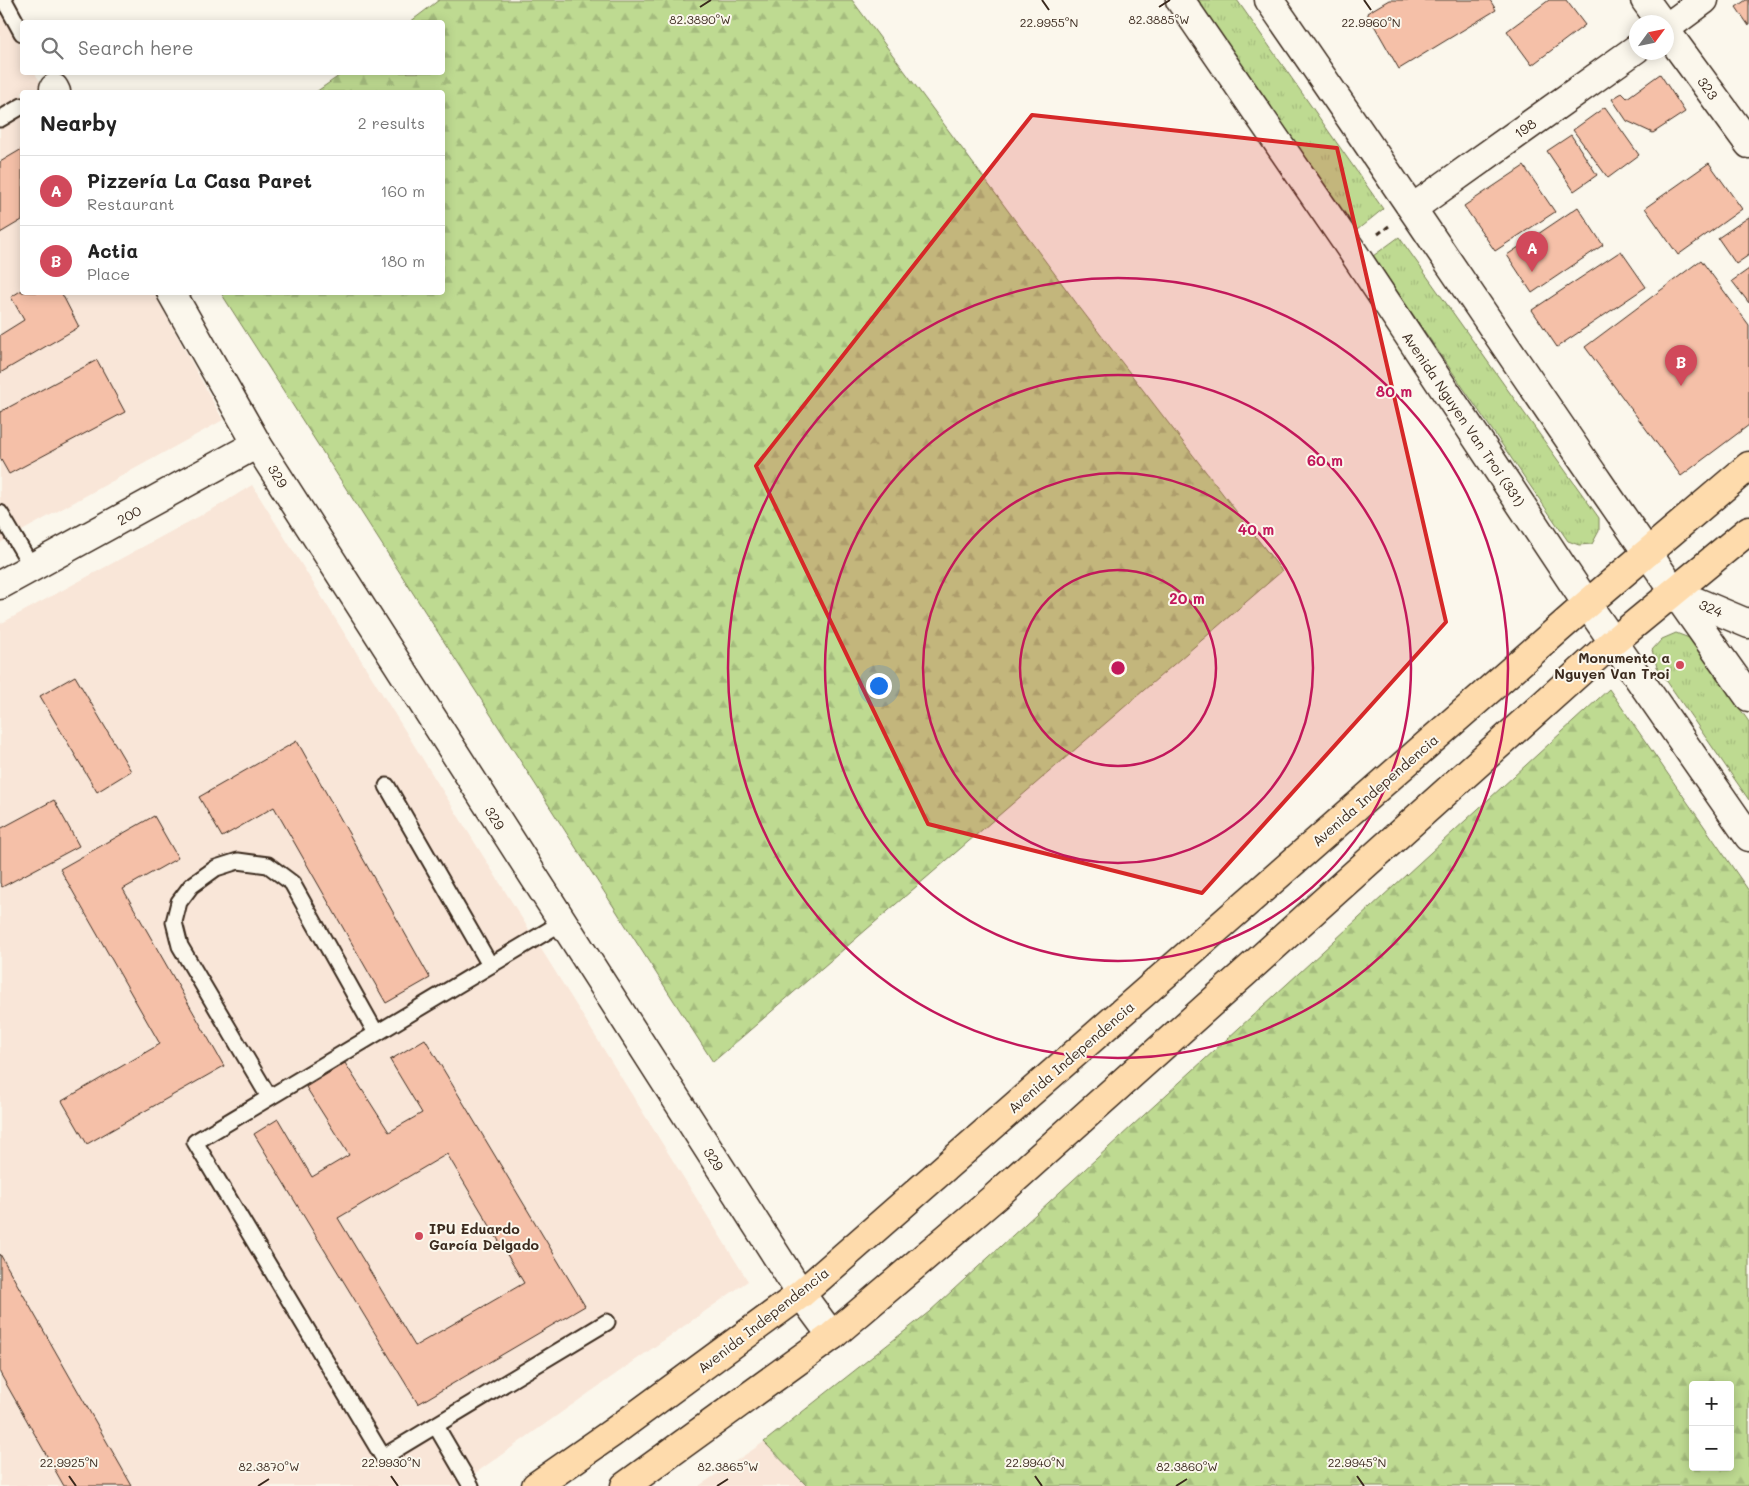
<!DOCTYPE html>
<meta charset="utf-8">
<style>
body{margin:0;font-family:Mali,sans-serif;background:#f6f6f6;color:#222}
.controls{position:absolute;right:15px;bottom:15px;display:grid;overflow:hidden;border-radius:5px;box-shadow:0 2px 12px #0003}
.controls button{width:45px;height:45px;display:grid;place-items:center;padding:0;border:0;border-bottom:1px solid #e0e0e0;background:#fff;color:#222;font:25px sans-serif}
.compass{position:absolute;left:1629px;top:15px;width:45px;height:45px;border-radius:50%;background:#fff;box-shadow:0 2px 12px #0003;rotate:57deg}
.you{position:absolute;left:878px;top:685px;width:18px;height:18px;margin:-12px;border:4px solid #fff;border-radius:50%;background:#1a73e8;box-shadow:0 0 0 8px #1a73e833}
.badge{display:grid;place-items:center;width:32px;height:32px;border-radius:50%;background:#d1495b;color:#fff;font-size:16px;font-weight:700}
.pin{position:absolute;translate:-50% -41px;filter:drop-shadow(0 1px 2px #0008)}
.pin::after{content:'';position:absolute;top:26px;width:18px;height:15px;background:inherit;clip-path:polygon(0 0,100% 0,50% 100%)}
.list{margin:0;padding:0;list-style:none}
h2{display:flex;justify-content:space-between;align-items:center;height:65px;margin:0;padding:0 20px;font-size:21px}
h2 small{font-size:16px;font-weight:400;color:#767676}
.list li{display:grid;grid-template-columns:32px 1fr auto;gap:15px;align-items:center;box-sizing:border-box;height:70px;padding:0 20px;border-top:1px solid #e0e0e0}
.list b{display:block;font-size:19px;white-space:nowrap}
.list p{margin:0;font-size:16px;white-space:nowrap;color:#767676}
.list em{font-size:16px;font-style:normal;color:#767676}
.icon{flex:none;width:28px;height:28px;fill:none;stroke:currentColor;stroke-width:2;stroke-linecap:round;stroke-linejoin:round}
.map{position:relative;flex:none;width:1749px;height:1486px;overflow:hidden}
.search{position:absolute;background:#fff;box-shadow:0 2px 12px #0003;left:20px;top:20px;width:425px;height:55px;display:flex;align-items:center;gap:12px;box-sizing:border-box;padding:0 18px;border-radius:5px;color:#767676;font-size:19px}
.panel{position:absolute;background:#fff;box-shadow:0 2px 12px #0003;left:20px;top:90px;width:425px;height:205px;border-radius:5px}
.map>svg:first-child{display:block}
.built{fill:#f9e6d8}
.grass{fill:url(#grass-tufts);stroke:#7c8258}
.forest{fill:url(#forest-firs);stroke:#7c8258;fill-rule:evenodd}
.building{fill:#f5c0a8;stroke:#3b2a1e;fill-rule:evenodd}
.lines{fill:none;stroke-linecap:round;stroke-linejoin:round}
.lane-casing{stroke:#3b2a1e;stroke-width:19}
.street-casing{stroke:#3b2a1e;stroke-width:31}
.secondary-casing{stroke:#3b2a1e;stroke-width:31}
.primary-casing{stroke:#3b2a1e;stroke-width:31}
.path{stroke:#3b2a1e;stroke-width:3;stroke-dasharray:5 4;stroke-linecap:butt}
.lane{stroke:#fbf7ec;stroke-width:15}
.street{stroke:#fbf7ec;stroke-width:28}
.secondary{stroke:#fbf7ec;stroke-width:28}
.primary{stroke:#fedbac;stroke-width:28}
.marked{fill:#d62828;fill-opacity:0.2;stroke:#d62828;stroke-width:4;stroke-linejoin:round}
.ticks{fill:none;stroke:#3b2a1e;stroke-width:2}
.ring{fill:none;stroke:#c2185b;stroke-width:2.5}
.poi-dot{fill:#d1495b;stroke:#fbf7ec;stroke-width:2}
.labels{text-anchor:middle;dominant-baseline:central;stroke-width:4;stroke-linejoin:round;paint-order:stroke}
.street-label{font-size:14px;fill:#3b2a1e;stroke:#fbf7ec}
.poi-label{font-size:14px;font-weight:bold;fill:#3b2a1e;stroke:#fbf7ec;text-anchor:end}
.ticks-label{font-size:12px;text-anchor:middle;fill:#3b2a1e;stroke:#fbf7ec;stroke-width:4;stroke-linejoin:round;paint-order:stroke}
.centre{fill:#c2185b;stroke:#fbf7ec;stroke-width:2.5}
.ring-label{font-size:15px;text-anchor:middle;font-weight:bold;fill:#c2185b;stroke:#fbf7ec;stroke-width:4;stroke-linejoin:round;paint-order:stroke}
</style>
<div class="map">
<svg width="1749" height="1486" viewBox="0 0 1749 1486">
<defs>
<pattern id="grass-tufts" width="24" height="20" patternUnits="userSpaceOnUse" patternTransform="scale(1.25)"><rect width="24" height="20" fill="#beda91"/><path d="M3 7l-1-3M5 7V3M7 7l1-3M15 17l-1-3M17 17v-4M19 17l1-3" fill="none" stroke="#a4bb7d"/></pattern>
<pattern id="forest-firs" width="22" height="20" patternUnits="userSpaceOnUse" patternTransform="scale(1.25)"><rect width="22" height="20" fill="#beda91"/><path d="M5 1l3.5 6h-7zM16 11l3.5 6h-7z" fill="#a4bb7d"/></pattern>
</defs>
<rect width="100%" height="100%" fill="#fbf7ec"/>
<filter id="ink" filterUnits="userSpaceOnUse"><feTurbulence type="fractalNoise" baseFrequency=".02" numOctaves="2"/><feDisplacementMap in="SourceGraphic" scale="10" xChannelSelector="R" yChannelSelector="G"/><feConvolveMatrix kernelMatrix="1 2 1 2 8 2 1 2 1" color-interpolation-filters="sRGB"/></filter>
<g filter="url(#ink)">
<g class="built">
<path d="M 0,7 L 22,48 L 22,72 L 35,73 L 46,92 L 22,92 L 22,292 L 154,293 L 223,420 L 0,543 Z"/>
<path d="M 252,485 L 748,1281 L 457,1486 L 0,1486 L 0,624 L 220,505 Z"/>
<path d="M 764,1442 L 807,1486 L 699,1486 Z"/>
</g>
<g class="grass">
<path d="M 1196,0 L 1237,0 L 1383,209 L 1357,230 Z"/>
<path d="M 1399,237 L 1599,518 L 1599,531 L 1592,544 L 1579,545 L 1568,541 L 1373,256 Z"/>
<path d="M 1676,633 L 1692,639 L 1749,722 L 1749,800 L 1657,667 L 1652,650 L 1662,639 Z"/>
</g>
<g class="forest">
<path d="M 439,0 L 852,0 L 1080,308 L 1282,571 L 713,1062 L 221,293 L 442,292 L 442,92 L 316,92 L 343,73 L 442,72 L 442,22 L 410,22 Z"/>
<path d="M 1609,689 L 1749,891 L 1749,1486 L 807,1486 L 764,1442 L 929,1312 ZM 1693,1385 L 1730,1385 L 1730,1467 L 1693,1467 Z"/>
</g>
<g class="building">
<path d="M 1389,0 L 1490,0 L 1496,10 L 1399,69 L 1367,13 Z"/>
<path d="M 1549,0 L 1566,0 L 1585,25 L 1532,65 L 1507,31 Z"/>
<path d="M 1746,0 L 1749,0 L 1749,26 L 1736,7 Z"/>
<path d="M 1660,74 L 1685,112 L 1653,133 L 1627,121 L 1612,99 L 1622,93 L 1627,98 Z"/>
<path d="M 1605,107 L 1639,155 L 1608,178 L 1573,130 Z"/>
<path d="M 1571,135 L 1597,175 L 1574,191 L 1547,151 Z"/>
<path d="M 22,149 L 22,220 L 0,233 L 0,162 Z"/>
<path d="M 1709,163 L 1742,209 L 1678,255 L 1645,208 Z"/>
<path d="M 1524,166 L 1555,212 L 1495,251 L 1464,206 Z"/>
<path d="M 1578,207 L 1603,245 L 1532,293 L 1507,255 Z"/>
<path d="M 1749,217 L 1749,255 L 1736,264 L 1718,238 Z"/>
<path d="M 1621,251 L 1646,287 L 1557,347 L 1532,310 Z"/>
<path d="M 1701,260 L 1749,325 L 1749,425 L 1681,476 L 1585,347 Z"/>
<path d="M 1749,269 L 1749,303 L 1732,281 Z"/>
<path d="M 22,290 L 22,292 L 61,292 L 79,327 L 0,373 L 0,335 L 24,320 L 11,297 Z"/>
<path d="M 97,360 L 125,412 L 9,474 L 0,458 L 0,412 Z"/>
<path d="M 75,676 L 131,771 L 97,792 L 40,696 Z"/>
<path d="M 297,741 L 430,978 L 386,1003 L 274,807 L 222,837 L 199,797 Z"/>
<path d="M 54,800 L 79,846 L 2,887 L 0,883 L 0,829 Z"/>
<path d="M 154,816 L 178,858 L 123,889 L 224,1066 L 87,1144 L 62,1101 L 160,1044 L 60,869 Z"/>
<path d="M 425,1039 L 585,1306 L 418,1404 L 254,1134 L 278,1119 L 312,1177 L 349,1155 L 306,1087 L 345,1063 L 389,1132 L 422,1113 L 390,1060 ZM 447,1154 L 524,1283 L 415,1346 L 338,1218 Z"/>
<path d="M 0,1254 L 132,1486 L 64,1486 L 0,1373 Z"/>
</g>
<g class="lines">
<defs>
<g id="lane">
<path d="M 4,0 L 22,33"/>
<path d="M 0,119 L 22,106"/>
<path d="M 0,513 L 33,569"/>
<path d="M 387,786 L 490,965"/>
<path d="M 561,923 L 195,1142 L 383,1457 L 607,1322"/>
<path d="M 269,1097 L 180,946 L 174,922 L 179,902 L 191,886 L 216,868 L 238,861 L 268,865 L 292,883 L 376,1033"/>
<path d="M 436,1426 L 471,1486"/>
</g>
<g id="street">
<path d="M 1645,0 L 1661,22"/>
<path d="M 1666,28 L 1704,0"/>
<path d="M 1666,31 L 1749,144"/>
<path d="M 54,88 L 56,92"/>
<path d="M 1413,208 L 1636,49"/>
<path d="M 171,292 L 257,444 L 801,1294 L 832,1336"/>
<path d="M 0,585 L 257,444"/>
<path d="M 1673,592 L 1749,624"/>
</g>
<g id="secondary">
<path d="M 1180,0 L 1353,252 L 1587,604 L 1749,837"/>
<path d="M 1269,0 C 1430,232 1585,468 1749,697"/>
</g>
<g id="primary">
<path d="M 536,1486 L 612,1433 L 801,1294 L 1587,604 L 1749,466"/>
<path d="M 625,1486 L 832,1336 L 995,1197 L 1613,642 L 1749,530"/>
</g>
</defs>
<use href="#lane" class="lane-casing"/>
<use href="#street" class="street-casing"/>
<use href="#secondary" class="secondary-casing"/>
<use href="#primary" class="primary-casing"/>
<path class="path" d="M 1378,234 L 1389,226"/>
<use href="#lane" class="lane"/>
<use href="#street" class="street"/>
<use href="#secondary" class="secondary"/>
<use href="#primary" class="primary"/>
</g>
</g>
<path class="marked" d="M 1032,115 L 1337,148 L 1446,622 L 1202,893 L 928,824 L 756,466 Z"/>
<path class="ticks" d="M 1042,0 L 1049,10M 1364,0 L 1371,10M 700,7 L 711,0M 1159,7 L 1170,0M 69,1476 L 76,1486M 391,1476 L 398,1486M 1035,1476 L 1042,1486M 1357,1476 L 1364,1486M 258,1486 L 269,1479M 717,1486 L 728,1479M 1176,1486 L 1187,1479"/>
<g class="ring">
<circle cx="1118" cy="668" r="98"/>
<circle cx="1118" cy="668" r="195"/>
<circle cx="1118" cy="668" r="293"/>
<circle cx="1118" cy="668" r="390"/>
</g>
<g class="poi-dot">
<circle cx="1680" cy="665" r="5"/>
<circle cx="419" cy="1236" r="5"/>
</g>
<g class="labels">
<g class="street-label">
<text transform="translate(1708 88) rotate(54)">323</text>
<text transform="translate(1525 128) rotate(-35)">198</text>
<text transform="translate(1464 419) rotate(56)">Avenida Nguyen Van Troi (331)</text>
<text transform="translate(278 476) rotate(58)">329</text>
<text transform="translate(129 515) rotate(-29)">200</text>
<text transform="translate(1711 608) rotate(23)">324</text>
<text transform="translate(1375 790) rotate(-41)">Avenida Independencia</text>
<text transform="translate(495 818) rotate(58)">329</text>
<text transform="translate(1071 1057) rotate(-41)">Avenida Independencia</text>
<text transform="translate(714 1159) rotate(57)">329</text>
<text transform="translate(763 1320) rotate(-38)">Avenida Independencia</text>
</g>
<g class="poi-label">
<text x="1670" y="657">Monumento a<tspan x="1670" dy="16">Nguyen Van Troi</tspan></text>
<text x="429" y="1228" text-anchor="start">IPU Eduardo<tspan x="429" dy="16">García Delgado</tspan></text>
</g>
</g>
<g class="ticks-label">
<text x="700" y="24">82.3890°W</text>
<text x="1159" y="24">82.3885°W</text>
<text x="1049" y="27">22.9955°N</text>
<text x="1371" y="27">22.9960°N</text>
<text x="69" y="1467">22.9925°N</text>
<text x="391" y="1467">22.9930°N</text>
<text x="1035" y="1467">22.9940°N</text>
<text x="1357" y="1467">22.9945°N</text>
<text x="269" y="1471">82.3870°W</text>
<text x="728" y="1471">82.3865°W</text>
<text x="1187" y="1471">82.3860°W</text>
</g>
<circle cx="1118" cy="668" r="8" class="centre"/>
<g class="ring-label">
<text x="1394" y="397">80 m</text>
<text x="1325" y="466">60 m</text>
<text x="1256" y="535">40 m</text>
<text x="1187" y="604">20 m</text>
</g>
</svg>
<div class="controls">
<button>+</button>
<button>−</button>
</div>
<svg class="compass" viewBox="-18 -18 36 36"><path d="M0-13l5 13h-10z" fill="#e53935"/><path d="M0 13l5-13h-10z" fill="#767676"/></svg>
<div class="you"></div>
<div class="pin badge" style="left:1532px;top:272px">A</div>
<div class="pin badge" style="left:1681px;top:386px">B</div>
<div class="search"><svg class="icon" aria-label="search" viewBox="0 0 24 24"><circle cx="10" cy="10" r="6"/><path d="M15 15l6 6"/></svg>Search here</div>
<section class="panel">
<h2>Nearby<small>2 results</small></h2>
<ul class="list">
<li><span class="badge">A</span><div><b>Pizzería La Casa Paret</b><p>Restaurant</p></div><em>160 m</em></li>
<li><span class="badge">B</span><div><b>Actia</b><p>Place</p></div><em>180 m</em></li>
</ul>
</section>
</div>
